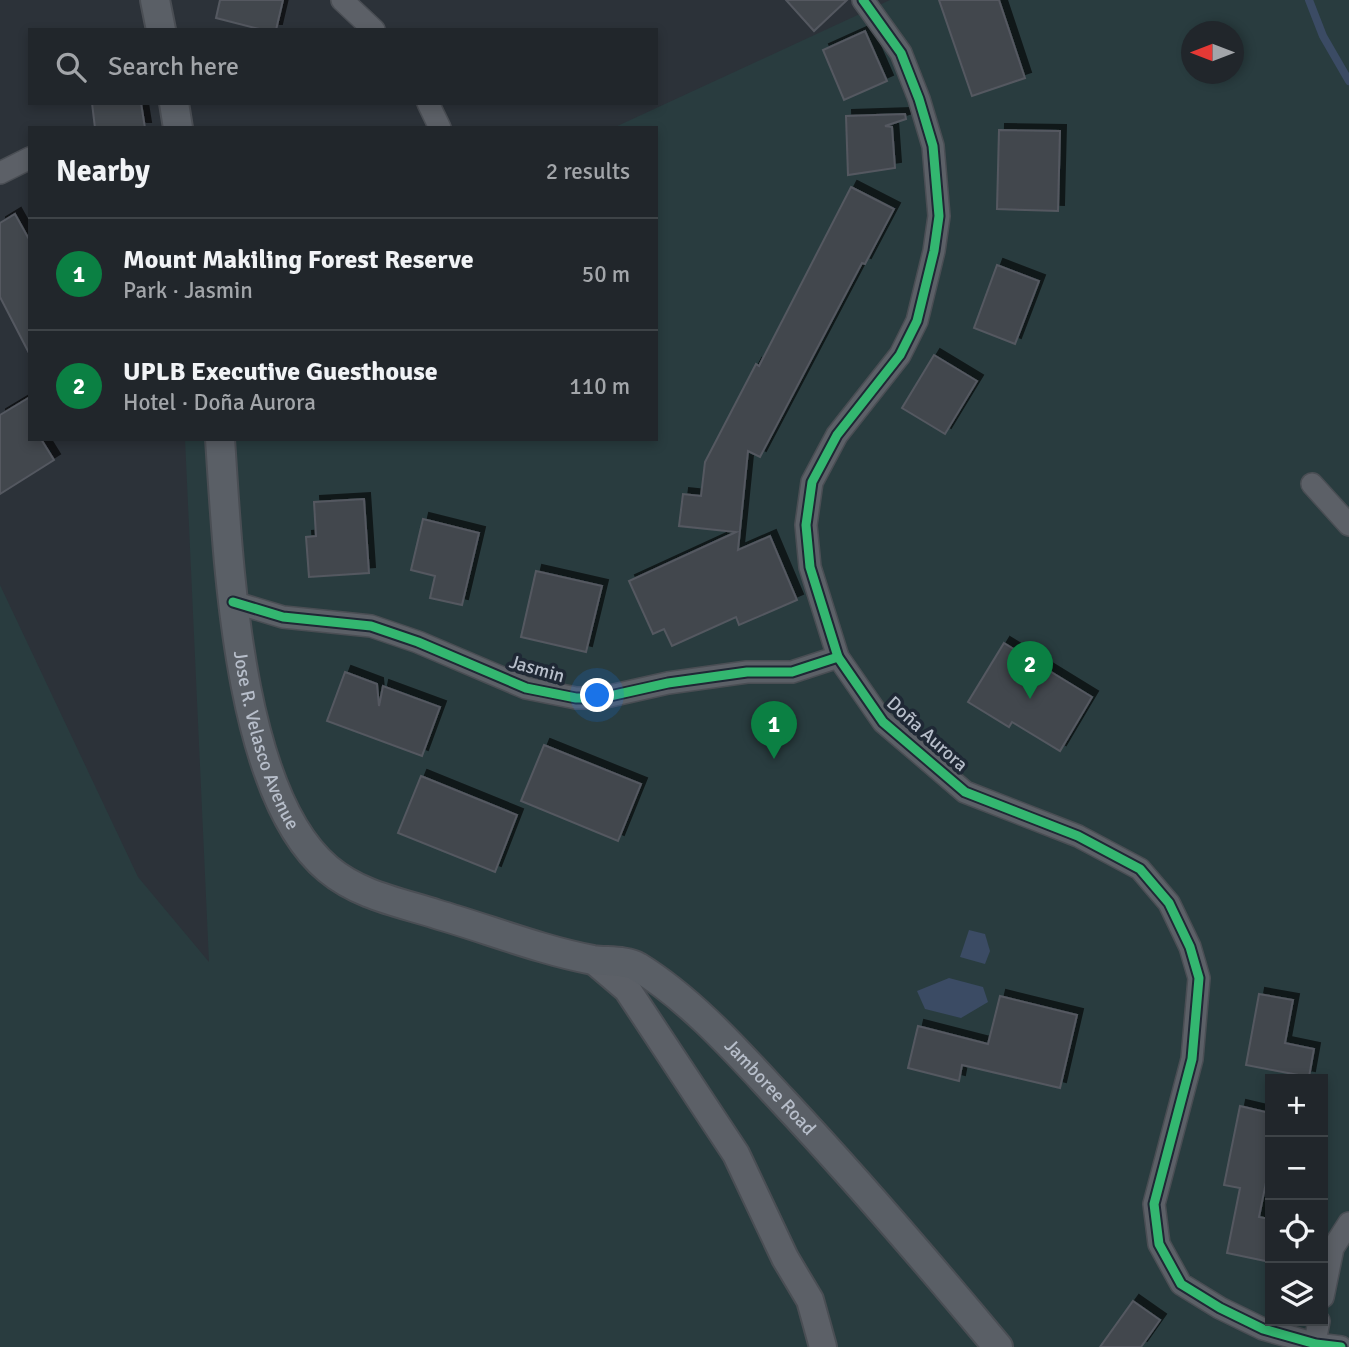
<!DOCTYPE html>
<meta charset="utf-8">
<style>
body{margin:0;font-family:Signika,sans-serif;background:#292e33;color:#f1f3f6}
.controls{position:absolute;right:21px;bottom:21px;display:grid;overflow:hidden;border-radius:0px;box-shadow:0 4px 10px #0003}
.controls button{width:63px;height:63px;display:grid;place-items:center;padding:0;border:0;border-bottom:2px solid #3e4347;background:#21262b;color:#f1f3f6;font:35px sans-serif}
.compass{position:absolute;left:1181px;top:21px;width:63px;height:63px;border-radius:50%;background:#21262b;box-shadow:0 4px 10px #0003;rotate:270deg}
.you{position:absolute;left:598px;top:696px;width:24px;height:24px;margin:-18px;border:5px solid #fff;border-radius:50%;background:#1a73e8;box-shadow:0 0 0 10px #1a73e833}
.badge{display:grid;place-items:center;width:46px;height:46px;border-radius:50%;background:#0b8043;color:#fff;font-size:23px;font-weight:700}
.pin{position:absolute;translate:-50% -58px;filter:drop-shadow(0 2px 4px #0008)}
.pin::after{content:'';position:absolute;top:37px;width:24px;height:21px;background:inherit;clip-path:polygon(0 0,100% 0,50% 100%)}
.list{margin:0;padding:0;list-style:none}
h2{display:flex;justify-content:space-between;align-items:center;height:91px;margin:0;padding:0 28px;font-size:30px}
h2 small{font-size:23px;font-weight:400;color:#a2a5a9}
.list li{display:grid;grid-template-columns:46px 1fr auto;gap:21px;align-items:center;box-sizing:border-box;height:112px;padding:0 28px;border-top:2px solid #3e4347}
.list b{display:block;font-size:26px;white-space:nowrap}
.list p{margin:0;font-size:23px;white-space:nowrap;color:#a2a5a9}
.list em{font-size:23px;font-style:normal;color:#a2a5a9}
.icon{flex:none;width:38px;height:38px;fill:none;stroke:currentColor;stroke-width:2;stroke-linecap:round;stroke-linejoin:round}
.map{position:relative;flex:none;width:1349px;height:1347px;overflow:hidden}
.search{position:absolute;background:#21262b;box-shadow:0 4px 10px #0003;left:28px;top:28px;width:630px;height:77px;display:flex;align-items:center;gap:18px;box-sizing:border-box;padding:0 24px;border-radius:0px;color:#a2a5a9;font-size:26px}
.panel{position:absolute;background:#21262b;box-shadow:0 4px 10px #0003;left:28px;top:126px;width:630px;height:315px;border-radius:0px}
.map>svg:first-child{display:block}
.green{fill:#293c3f;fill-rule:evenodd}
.water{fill:#3b4b64}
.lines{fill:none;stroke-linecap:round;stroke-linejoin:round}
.stream{stroke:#3b4b64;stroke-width:8}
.building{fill:#43474e;stroke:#545961;stroke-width:2;filter:url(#shadow)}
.minor-casing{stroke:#4a4e54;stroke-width:24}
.tertiary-casing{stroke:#4a4e54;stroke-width:30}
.secondary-casing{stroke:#4a4e54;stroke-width:32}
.minor{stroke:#5c6067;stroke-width:21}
.tertiary{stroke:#5c6067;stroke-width:26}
.secondary{stroke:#5a5f66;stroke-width:28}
.cycleway-casing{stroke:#1f2835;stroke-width:13}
.cycleway{stroke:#33b770;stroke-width:9}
.labels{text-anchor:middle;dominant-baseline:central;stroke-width:7;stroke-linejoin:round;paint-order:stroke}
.street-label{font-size:19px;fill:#b7beca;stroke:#1f2835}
</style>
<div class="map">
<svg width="1349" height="1347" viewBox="0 0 1349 1347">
<defs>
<filter id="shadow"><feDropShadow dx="6" dy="-6" stdDeviation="0" flood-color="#0009"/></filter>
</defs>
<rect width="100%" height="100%" fill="#2c3239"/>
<path class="green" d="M 890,0 L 1349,0 L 1349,1347 L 0,1347 L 0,585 L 138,877 L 209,962 L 185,439 L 656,439 L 656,128 L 613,128 ZM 1192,32 L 1234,32 L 1234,74 L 1192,74 ZM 1270,1079 L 1323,1079 L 1323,1321 L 1270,1321 Z"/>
<g class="water">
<path d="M 969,930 L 985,934 L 990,951 L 985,964 L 960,957 Z"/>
<path d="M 949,978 L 983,987 L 988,1002 L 961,1018 L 925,1009 L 917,991 Z"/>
</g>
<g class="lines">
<path class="stream" d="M 1309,0 L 1323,36 L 1349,81"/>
</g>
<g class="building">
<path d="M 220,0 L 283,0 L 276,30 L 263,30 L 216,18 Z"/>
<path d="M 786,0 L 847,0 L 814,31 Z"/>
<path d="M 939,0 L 999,0 L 1025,78 L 972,96 Z"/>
<path d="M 865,31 L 887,81 L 844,100 L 823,50 Z"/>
<path d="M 92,103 L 141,103 L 145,128 L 95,128 Z"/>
<path d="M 905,114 L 906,119 L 885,126 L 892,127 L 895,168 L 848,175 L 846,116 Z"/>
<path d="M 999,130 L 1060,131 L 1058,211 L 997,209 Z"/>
<path d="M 851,187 L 894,209 L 865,264 L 862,263 L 760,457 L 748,451 L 738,550 L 770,536 L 797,600 L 739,625 L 736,617 L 672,646 L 664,629 L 653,634 L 629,581 L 736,532 L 679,526 L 683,494 L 701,496 L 705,462 L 756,364 L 759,366 Z"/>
<path d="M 15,214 L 30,241 L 30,355 L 0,297 L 0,223 Z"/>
<path d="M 997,265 L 1039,281 L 1015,344 L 974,328 Z"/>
<path d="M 934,355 L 977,381 L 945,434 L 902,408 Z"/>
<path d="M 30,397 L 30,439 L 41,439 L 54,460 L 0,494 L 0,415 Z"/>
<path d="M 364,499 L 369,573 L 309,577 L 306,537 L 316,536 L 314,502 Z"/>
<path d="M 423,519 L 479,533 L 462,605 L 430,598 L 435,576 L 411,570 Z"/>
<path d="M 536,571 L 602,586 L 586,652 L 521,637 Z"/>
<path d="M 1004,643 L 1092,697 L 1060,751 L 1012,722 L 1009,727 L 968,702 Z"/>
<path d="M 345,672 L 377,684 L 379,706 L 383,686 L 440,707 L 422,756 L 327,721 Z"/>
<path d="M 544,745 L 641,784 L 618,841 L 521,801 Z"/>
<path d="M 421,776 L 517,815 L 495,872 L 398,833 Z"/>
<path d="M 1259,994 L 1293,1000 L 1285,1043 L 1314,1049 L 1309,1077 L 1246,1065 Z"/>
<path d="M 1000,996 L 1077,1015 L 1060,1088 L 962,1065 L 959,1081 L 908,1068 L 918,1026 L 988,1044 Z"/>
<path d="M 1240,1106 L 1270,1113 L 1270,1163 L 1259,1217 L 1270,1219 L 1270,1262 L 1227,1253 L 1240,1188 L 1224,1185 Z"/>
<path d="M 1133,1301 L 1160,1320 L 1141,1347 L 1100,1347 Z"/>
</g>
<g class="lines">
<defs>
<g id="minor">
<path d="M 342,0 L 374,30"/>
<path d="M 863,0 L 901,53 L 919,99 L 933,146 L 939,216 L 934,251 L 917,321 L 900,355 L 837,435 L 812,482 L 806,525 L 810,567 L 838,657 L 883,722 L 965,792 L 1078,836 L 1140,869 L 1169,903 L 1190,947 L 1199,978 L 1192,1059 L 1154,1204 L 1159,1244 L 1181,1284 L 1220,1308 L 1263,1329 L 1316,1344 L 1341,1347"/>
<path d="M 428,103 L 440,128"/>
<path d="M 0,173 L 30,158"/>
<path d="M 1312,484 L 1349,525"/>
<path d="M 233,602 L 283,617 L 371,626 L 418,642 L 526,688 L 576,698 L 601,698 L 668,683 L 747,672 L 792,672 L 838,657"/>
<path d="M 1323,1297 L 1333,1248 L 1349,1223"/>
<path d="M 1314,1347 L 1319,1321"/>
</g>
<path id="tertiary" d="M 593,960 L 627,989 L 736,1154 L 785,1258 L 810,1300 L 823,1347"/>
<g id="secondary">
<path d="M 155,0 L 161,30"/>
<path d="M 174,103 L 178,128"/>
<path id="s1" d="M 220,439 C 228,553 236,792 328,869 C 359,895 398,902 436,914 C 488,929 540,950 593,960 C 607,962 626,960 638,967 C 693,1001 739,1054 782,1100 C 857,1180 928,1263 998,1347"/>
</g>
</defs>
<use href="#minor" class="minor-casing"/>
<use href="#tertiary" class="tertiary-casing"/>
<use href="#secondary" class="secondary-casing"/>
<use href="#minor" class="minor"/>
<use href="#tertiary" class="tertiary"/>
<use href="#secondary" class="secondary"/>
<defs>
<g id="cycleway">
<path d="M 863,0 L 901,53 L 919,99 L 933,146 L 939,216 L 934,251 L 917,321 L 900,355 L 837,435 L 812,482 L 806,525 L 810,567 L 838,657 L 883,722 L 965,792 L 1078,836 L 1140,869 L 1169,903 L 1190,947 L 1199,978 L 1192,1059 L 1154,1204 L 1159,1244 L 1181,1284 L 1220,1308 L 1263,1329 L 1316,1344 L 1341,1347"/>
<path d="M 233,602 L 283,617 L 371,626 L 418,642 L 526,688 L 576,698 L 601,698 L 668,683 L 747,672 L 792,672 L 838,657"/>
</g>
</defs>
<use href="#cycleway" class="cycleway-casing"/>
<use href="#cycleway" class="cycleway"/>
</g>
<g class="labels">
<g class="street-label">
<text transform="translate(537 669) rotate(16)">Jasmin</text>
<text transform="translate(927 734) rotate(42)">Doña Aurora</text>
<text stroke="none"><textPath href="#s1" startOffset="306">Jose R. Velasco Avenue</textPath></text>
<text stroke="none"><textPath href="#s1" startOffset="959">Jamboree Road</textPath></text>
</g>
</g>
</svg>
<div class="controls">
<button>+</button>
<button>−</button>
<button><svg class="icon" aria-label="locate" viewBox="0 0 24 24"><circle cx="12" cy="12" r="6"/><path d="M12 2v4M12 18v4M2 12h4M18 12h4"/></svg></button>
<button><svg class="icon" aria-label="layers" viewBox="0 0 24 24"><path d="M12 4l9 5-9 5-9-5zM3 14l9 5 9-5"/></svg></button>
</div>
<svg class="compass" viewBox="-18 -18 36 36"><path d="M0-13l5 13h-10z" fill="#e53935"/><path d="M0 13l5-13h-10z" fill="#a2a5a9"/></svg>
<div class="you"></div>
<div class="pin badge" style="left:774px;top:759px">1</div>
<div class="pin badge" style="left:1030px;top:699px">2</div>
<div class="search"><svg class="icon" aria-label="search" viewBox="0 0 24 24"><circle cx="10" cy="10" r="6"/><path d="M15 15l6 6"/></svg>Search here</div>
<section class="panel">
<h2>Nearby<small>2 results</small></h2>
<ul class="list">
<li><span class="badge">1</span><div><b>Mount Makiling Forest Reserve</b><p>Park · Jasmin</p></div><em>50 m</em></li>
<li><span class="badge">2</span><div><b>UPLB Executive Guesthouse</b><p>Hotel · Doña Aurora</p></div><em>110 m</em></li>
</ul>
</section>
</div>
